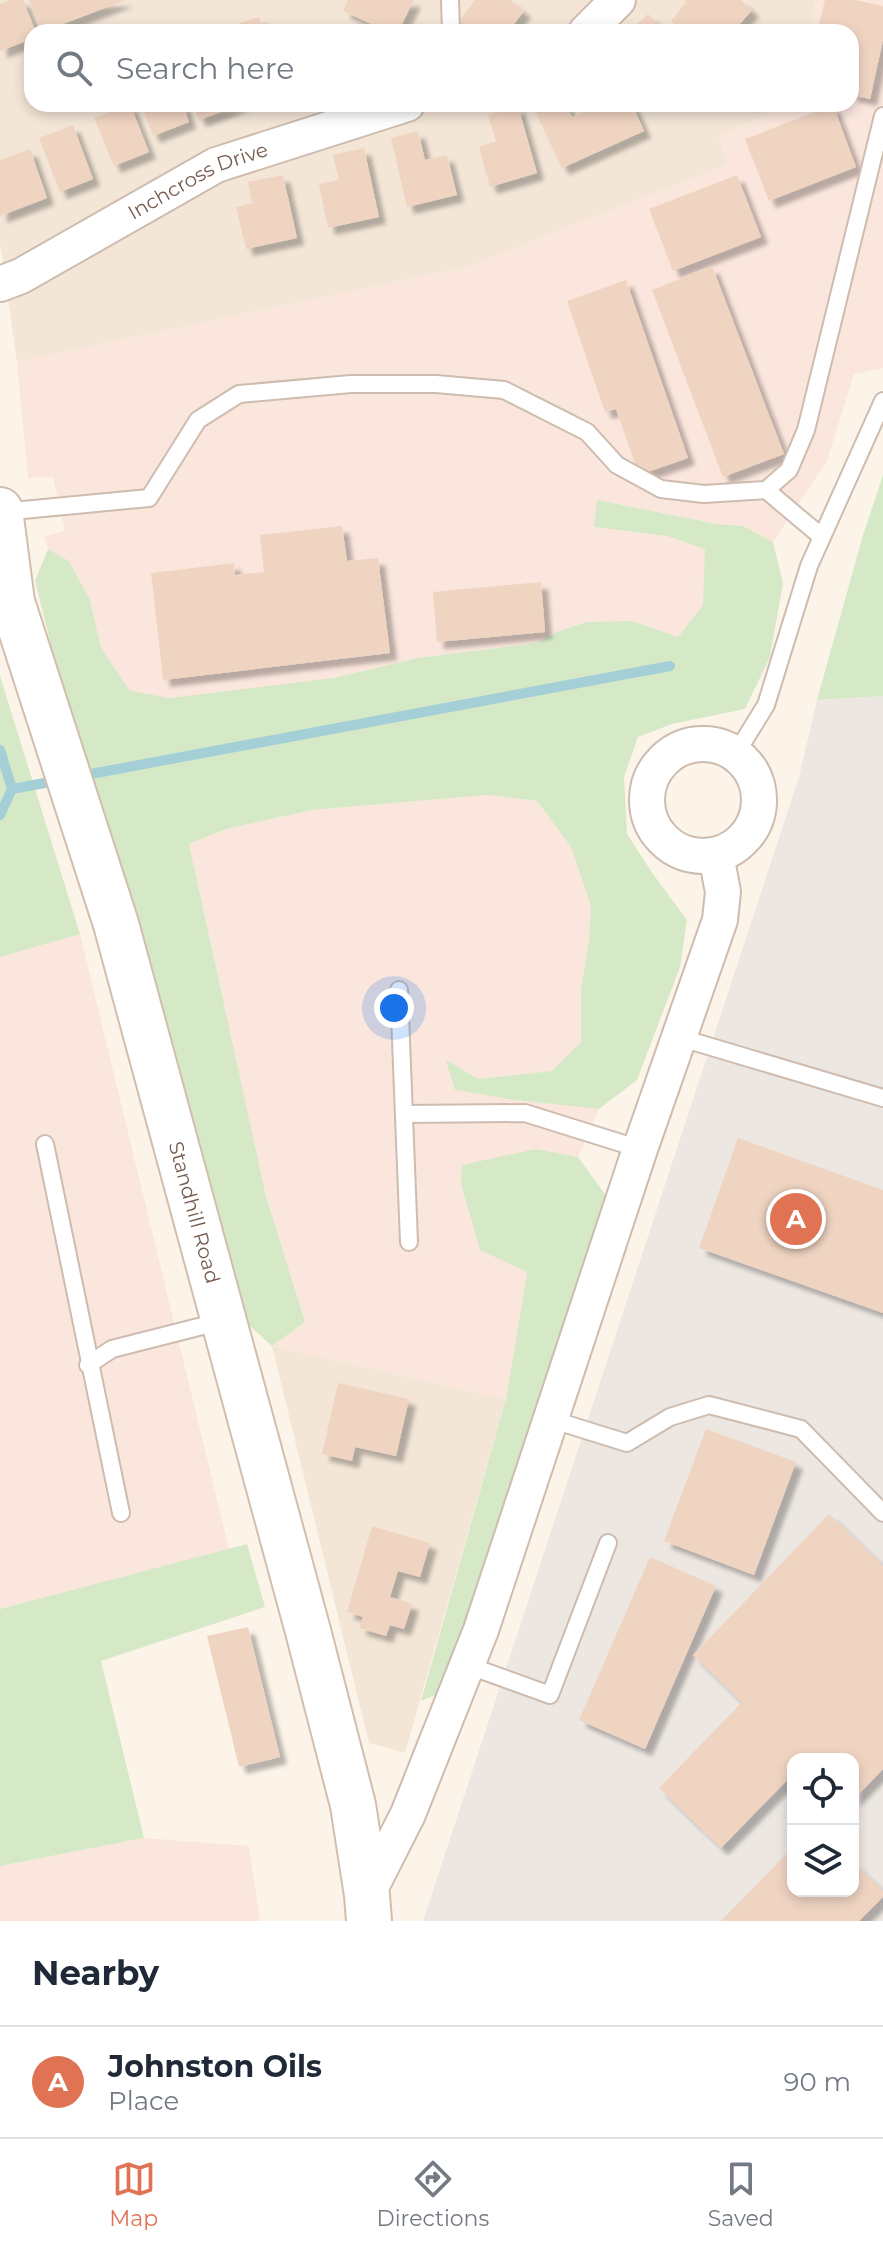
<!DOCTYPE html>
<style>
body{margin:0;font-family:Montserrat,sans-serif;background:#f2f2f3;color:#1f2937}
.controls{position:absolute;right:24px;bottom:24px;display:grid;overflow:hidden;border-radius:16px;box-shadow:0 4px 12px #0003}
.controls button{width:72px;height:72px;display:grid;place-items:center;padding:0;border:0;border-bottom:2px solid #e0e1e3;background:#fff;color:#1f2937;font:40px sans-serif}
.you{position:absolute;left:394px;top:1008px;width:28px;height:28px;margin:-20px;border:6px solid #fff;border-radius:50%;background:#1a73e8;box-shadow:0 0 0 12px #1a73e833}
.badge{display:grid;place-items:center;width:52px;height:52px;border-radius:50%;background:#df7354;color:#fff;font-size:26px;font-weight:700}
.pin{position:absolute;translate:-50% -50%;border:4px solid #fff;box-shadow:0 2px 8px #0006}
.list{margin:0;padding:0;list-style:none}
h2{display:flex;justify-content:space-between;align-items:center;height:104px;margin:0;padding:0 32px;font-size:34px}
h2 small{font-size:26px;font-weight:400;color:#747a83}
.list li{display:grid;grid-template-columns:52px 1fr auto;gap:24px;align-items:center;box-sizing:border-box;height:112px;padding:0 32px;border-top:2px solid #e0e1e3}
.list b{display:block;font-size:30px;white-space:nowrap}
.list p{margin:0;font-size:26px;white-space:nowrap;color:#747a83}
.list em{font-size:26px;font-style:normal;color:#747a83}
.icon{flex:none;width:44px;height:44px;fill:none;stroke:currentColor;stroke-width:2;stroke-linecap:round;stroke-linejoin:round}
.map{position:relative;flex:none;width:883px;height:1921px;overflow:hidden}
.search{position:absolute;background:#fff;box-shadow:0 4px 12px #0003;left:24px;right:24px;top:24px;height:88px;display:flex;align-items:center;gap:20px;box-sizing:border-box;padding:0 28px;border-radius:24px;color:#747a83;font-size:30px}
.sheet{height:216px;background:#fff}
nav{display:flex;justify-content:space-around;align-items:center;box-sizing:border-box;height:112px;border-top:2px solid #e0e1e3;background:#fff;font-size:22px;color:#747a83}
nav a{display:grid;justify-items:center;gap:4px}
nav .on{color:#df7354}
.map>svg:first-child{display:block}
.residential{fill:#f3e6d7}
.commercial{fill:#fbe6dd}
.industrial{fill:#ede7e2;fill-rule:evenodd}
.green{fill:#d5e9c7}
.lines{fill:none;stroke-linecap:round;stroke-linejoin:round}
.stream{stroke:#a4cfd6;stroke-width:10}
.building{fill:#f0d4c2;filter:url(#shadow)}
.lane-casing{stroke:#cdbcaf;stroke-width:20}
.street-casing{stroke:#cdbcaf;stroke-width:38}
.secondary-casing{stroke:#d2beaf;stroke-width:48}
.lane{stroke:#fff;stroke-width:16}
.street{stroke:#fff;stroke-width:34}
.secondary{stroke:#fff;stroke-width:44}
.labels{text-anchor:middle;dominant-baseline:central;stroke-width:6;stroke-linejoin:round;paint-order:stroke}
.street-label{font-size:20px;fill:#755b4d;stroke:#fef8ef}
</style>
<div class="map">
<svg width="883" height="1921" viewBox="0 0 883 1921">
<defs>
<filter id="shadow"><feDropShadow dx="7" dy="7" stdDeviation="2" flood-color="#0004"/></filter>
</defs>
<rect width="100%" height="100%" fill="#fcf4e9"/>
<g class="residential">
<path d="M 0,0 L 816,0 L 809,32 L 32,32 L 32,104 L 789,104 L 719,137 L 727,165 L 467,267 L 17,362 L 0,243 Z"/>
<path d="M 272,1346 L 506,1399 L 405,1753 L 369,1743 Z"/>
</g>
<g class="commercial">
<path d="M 816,0 L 883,0 L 883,368 L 854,374 L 827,461 L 773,542 L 743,526 L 717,524 L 597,500 L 595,527 L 667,536 L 706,549 L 703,605 L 678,637 L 633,621 L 559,631 L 536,643 L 417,658 L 334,678 L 208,695 L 170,698 L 130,692 L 101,648 L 90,600 L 69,561 L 48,549 L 44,536 L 65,531 L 53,477 L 28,478 L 17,362 L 467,267 L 727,165 L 719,137 L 789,104 L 851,104 L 851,32 L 809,32 Z"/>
<path d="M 487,795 L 537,801 L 571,847 L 591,906 L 589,939 L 581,989 L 581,1042 L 553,1071 L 478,1079 L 447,1061 L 514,1100 L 599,1109 L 578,1157 L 536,1149 L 527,1272 L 506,1399 L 272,1346 L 305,1322 L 266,1196 L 189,844 L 226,829 L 312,810 Z"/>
<path d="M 80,934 L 229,1549 L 0,1609 L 0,957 Z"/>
<path d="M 144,1838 L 249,1846 L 260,1921 L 0,1921 L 0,1866 Z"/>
</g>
<path class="industrial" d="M 883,696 L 883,1921 L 423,1921 L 799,777 L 817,700 ZM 793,1759 L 853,1759 L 853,1891 L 793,1891 Z"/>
<g class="green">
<path d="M 883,475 L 883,696 L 817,700 L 863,535 Z"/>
<path d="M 597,500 L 717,524 L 743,526 L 773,542 L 783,583 L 770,657 L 745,709 L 672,724 L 638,737 L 624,777 L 627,834 L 653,874 L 687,920 L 680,967 L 637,1080 L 599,1109 L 514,1100 L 455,1090 L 446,1060 L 478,1079 L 552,1071 L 581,1042 L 581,989 L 589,939 L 591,906 L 571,847 L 537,801 L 487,795 L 312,810 L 226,829 L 189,844 L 266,1196 L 305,1322 L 272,1346 L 250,1326 L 237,1290 L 101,808 L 53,653 L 35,581 L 48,549 L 69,561 L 90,600 L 101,648 L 130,691 L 170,698 L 334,678 L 417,658 L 536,643 L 559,631 L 587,622 L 633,621 L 678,637 L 703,605 L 705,549 L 667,536 L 594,527 Z"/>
<path d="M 0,676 L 80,934 L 0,957 Z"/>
<path d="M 536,1149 L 578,1157 L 607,1197 L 444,1691 L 421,1701 L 506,1399 L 527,1272 L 480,1250 L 461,1184 L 462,1165 Z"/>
<path d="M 247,1544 L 265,1607 L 101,1661 L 144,1838 L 0,1866 L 0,1609 Z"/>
</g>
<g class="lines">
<g class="stream">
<path d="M 0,750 L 12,789"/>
<path d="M 80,776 L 670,666"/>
<path d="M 12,789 L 61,780"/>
<path d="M 0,815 L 12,789"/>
</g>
</g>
<g class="building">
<path d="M 10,0 L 23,0 L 36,32 L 32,32 L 32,39 L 0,51 L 0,4 Z"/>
<path d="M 29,0 L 126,0 L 42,32 Z"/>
<path d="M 348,0 L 414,0 L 398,32 L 389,32 L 343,11 Z"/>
<path d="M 475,0 L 510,0 L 524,11 L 508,32 L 467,32 L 457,24 Z"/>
<path d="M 684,0 L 741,0 L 752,10 L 733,32 L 684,32 L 671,21 L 686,2 Z"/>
<path d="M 825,0 L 855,0 L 883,6 L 883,40 L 870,99 L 851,95 L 851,32 L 817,32 Z"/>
<path d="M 648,14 L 666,32 L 629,32 Z"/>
<path d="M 259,17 L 263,32 L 243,32 L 240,23 Z"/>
<path d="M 130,104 L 149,152 L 114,166 L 94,118 Z"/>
<path d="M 141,104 L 183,104 L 189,122 L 153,136 Z"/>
<path d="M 193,104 L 243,104 L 199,120 Z"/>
<path d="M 532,104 L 566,104 L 572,117 L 600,104 L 632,104 L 644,131 L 562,168 Z"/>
<path d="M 833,105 L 856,167 L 769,201 L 745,139 Z"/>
<path d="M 518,106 L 537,173 L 490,187 L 479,147 L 496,141 L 488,115 Z"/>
<path d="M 73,125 L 93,179 L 60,192 L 39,138 Z"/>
<path d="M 418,131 L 425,160 L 447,155 L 457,195 L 407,207 L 391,138 Z"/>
<path d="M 364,148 L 379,217 L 328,228 L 319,184 L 339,180 L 333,155 Z"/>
<path d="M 30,149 L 47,198 L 0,216 L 0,160 Z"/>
<path d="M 283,175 L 297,238 L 246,249 L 236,207 L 252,203 L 248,182 Z"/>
<path d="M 737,175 L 761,237 L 673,271 L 649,209 Z"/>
<path d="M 712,266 L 784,454 L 723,477 L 652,290 Z"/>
<path d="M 626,280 L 688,458 L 639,475 L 616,409 L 605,412 L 567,301 Z"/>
<path d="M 342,526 L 347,561 L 378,558 L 390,653 L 163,680 L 151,573 L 234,563 L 235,575 L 264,572 L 260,535 Z"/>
<path d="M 541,582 L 545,632 L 437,642 L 433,592 Z"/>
<path d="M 738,1138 L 883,1190 L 883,1313 L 699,1248 Z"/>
<path d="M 338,1383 L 409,1399 L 396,1456 L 355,1447 L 352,1461 L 322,1454 Z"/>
<path d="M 706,1429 L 796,1462 L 754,1575 L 664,1541 Z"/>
<path d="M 829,1514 L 883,1566 L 883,1769 L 853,1800 L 853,1759 L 793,1759 L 793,1774 L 721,1848 L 659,1788 L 742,1702 L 693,1655 Z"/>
<path d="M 372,1526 L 430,1543 L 420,1577 L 398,1571 L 390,1597 L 412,1604 L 404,1629 L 390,1625 L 386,1636 L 359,1628 L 363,1617 L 347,1612 Z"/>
<path d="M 650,1557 L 716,1586 L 645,1749 L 579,1720 Z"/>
<path d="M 248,1627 L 280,1757 L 239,1767 L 207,1636 Z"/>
<path d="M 793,1847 L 793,1891 L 853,1891 L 853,1862 L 883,1891 L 883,1897 L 859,1921 L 721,1921 Z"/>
</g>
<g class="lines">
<defs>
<g id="lane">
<path d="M 450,0 L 451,32"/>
<path d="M 766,490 L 822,537"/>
<path d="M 2,512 L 149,498 L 198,420 L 239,394 L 351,384 L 436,384 L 504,390 L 587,432 L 617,465 L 661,489 L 704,494 L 766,490 L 789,470 L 806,430 L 883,116"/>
<path d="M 735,755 L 766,705 L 809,566 L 883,401"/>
<path d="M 399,990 L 409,1242"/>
<path d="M 678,1037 L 883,1098"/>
<path d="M 404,1114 L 525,1113 L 640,1149"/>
<path d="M 45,1144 L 121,1513"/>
<path d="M 88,1365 L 112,1349 L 222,1321"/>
<path d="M 550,1419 L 627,1443 L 670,1417 L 709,1405 L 801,1429 L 883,1513"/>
<path d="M 467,1665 L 550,1695 L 608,1543"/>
</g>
<g id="street">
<path d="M 586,32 L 618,0"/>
<path id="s1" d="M 0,284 L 21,276 L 216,165 L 407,104"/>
<circle cx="703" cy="800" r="56"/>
<path d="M 367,1895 L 408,1814 L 481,1630 L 640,1149 L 720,920 L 723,892 L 716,855"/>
</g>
<g id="secondary">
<path id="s2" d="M 0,510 L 12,602 L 116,924 L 308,1631 L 353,1805 L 367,1895 L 369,1921"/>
</g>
</defs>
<use href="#lane" class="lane-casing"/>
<use href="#street" class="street-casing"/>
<use href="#secondary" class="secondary-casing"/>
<use href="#lane" class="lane"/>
<use href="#street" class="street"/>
<use href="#secondary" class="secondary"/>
</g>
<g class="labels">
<g class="street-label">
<text stroke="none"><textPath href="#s1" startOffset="224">Inchcross Drive</textPath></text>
<text stroke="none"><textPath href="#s2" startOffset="730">Standhill Road</textPath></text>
</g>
</g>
</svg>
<div class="controls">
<button><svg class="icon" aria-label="locate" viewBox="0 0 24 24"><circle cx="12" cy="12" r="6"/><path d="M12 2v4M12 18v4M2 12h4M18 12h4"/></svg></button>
<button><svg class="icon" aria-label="layers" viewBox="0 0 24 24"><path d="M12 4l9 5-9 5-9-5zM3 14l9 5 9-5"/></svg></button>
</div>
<div class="you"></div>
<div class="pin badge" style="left:796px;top:1219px">A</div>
<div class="search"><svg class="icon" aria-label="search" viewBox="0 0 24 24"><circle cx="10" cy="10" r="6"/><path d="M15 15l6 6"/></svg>Search here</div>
</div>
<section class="sheet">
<h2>Nearby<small></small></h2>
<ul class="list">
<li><span class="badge">A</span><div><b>Johnston Oils</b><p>Place</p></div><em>90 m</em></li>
</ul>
</section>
<nav>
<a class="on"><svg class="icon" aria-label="map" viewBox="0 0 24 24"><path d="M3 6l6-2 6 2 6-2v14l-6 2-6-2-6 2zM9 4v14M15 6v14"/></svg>Map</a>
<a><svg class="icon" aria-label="directions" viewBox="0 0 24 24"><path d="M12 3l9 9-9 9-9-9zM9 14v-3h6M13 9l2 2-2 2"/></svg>Directions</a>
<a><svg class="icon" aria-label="saved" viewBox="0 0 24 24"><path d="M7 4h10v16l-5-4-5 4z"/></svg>Saved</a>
</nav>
